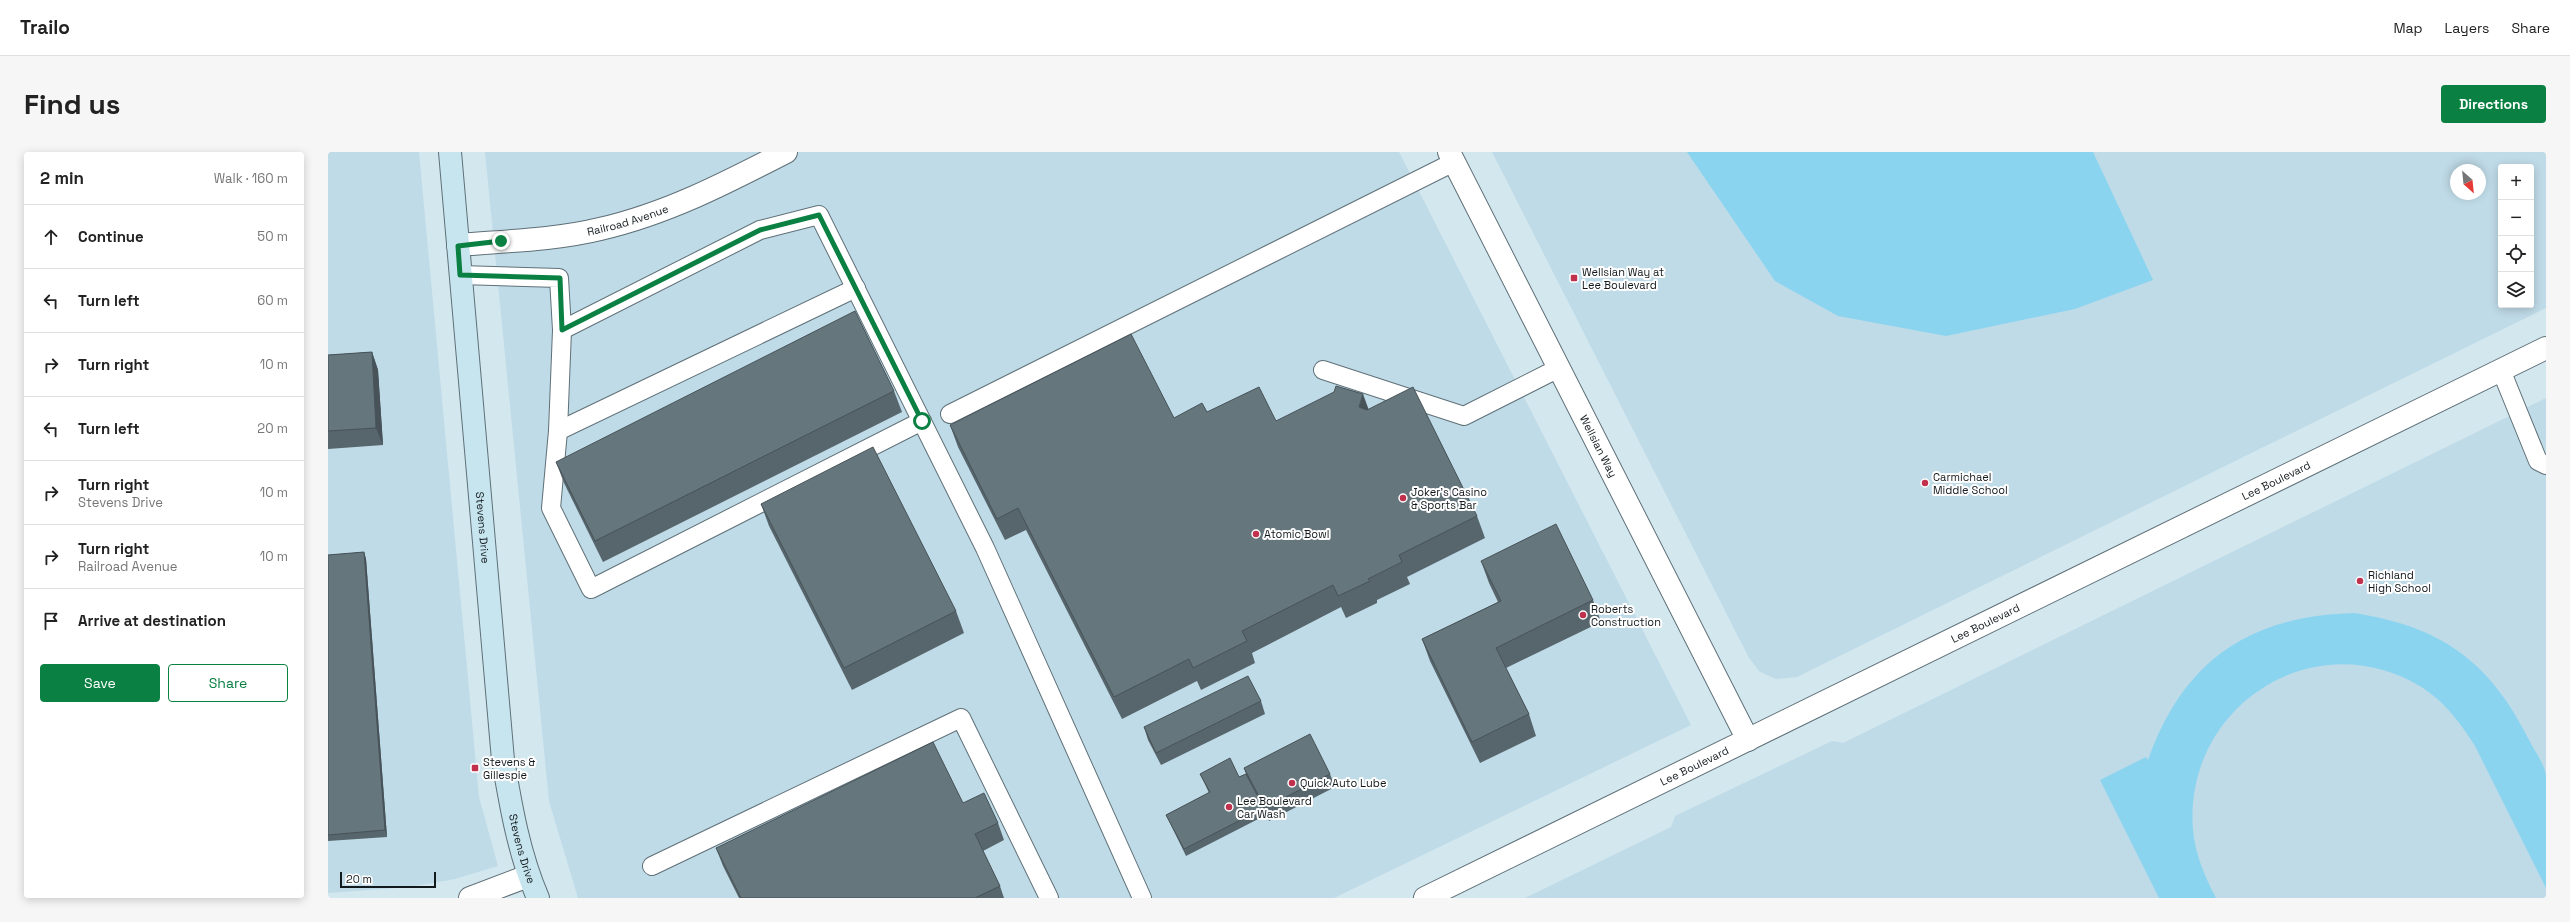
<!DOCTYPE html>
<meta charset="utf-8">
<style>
body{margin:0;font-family:"Space Grotesk",sans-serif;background:#f6f6f6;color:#222}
.controls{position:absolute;right:12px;top:12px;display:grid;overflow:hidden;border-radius:4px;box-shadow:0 2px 10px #0003}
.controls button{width:36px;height:36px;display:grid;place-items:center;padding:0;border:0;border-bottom:1px solid #e0e0e0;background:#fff;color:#222;font:20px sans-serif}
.compass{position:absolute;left:2122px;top:12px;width:36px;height:36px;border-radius:50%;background:#fff;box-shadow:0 2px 10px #0003;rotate:153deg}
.scale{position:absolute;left:12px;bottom:10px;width:96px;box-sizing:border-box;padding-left:4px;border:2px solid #12191c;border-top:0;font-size:11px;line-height:14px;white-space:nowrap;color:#12191c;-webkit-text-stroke:3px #fff;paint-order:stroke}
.stop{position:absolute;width:12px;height:12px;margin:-9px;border:3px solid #0b8043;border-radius:50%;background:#fff}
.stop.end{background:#0b8043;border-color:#fff;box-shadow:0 1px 4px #0008}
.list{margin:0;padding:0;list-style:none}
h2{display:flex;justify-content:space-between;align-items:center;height:52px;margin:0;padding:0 16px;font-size:17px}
h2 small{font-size:13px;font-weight:400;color:#767676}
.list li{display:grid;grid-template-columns:26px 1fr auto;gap:12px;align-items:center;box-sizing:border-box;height:64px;padding:0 16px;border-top:1px solid #e0e0e0}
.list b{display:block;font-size:15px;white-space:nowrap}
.list p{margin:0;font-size:13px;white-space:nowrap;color:#767676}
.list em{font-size:13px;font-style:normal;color:#767676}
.actions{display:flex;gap:8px;padding:12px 16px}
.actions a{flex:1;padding:9px 0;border:1px solid #0b8043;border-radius:4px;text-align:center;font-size:14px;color:#0b8043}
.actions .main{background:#0b8043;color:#fff}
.icon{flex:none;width:22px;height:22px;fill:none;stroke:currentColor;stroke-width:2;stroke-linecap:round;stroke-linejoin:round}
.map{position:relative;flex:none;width:2218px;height:746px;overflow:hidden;border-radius:4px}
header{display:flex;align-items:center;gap:24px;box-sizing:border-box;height:56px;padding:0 20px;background:#fff;border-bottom:1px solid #e0e0e0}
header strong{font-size:19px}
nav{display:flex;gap:22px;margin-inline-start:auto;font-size:14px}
.intro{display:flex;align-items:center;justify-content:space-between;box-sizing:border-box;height:96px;padding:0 24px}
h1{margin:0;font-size:28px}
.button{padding:10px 18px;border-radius:4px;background:#0b8043;color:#fff;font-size:14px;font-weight:700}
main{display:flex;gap:24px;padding:0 24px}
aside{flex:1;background:#fff;border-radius:4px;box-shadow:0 2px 10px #0003}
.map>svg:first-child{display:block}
.built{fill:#bfdbe7;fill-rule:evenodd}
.green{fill:#8ad4f0}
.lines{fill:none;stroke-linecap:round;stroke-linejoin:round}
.service-casing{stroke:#5f7078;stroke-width:20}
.minor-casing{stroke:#5f7078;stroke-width:24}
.tertiary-casing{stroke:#5f7078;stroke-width:24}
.secondary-casing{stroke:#5f7078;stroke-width:24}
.service{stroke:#fff;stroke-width:18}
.minor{stroke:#fff;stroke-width:22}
.tertiary{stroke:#fff;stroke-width:22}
.secondary{stroke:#c7e5ef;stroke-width:22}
.wall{fill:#57656c}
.shaded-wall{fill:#475358}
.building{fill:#65767d;stroke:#475358}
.route{stroke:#0b8043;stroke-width:5}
.poi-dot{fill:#c1314e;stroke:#fff;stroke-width:1.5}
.labels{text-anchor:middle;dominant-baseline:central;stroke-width:4;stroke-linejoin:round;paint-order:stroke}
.street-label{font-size:11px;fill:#12191c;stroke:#fff}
.poi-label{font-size:11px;fill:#12191c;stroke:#fff;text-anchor:start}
</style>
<header>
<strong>Trailo</strong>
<nav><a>Map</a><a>Layers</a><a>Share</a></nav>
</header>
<div class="intro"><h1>Find us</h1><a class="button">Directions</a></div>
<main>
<aside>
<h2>2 min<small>Walk · 160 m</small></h2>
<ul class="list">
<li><svg class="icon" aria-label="ahead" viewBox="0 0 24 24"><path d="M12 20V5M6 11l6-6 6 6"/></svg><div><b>Continue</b></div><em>50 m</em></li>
<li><svg class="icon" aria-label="left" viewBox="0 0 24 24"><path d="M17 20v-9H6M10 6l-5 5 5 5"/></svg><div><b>Turn left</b></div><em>60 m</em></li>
<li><svg class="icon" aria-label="right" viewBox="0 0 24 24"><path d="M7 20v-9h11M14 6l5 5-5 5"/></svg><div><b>Turn right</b></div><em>10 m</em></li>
<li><svg class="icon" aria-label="left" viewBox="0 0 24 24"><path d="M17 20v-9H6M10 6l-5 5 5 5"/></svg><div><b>Turn left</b></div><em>20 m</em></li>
<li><svg class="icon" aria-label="right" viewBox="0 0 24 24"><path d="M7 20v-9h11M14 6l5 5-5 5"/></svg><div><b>Turn right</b><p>Stevens Drive</p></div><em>10 m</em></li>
<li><svg class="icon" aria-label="right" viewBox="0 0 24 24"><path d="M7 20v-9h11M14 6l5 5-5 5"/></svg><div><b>Turn right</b><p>Railroad Avenue</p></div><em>10 m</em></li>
<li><svg class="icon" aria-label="arrive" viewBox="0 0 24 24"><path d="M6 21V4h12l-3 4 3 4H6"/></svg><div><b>Arrive at destination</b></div></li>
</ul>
<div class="actions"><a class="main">Save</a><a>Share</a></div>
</aside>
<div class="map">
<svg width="2218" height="746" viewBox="0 0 2218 746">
<rect width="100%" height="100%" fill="#d3e7ef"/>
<g class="built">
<path d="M 0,0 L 91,0 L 151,645 L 170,714 L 127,727 L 82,735 L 0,741 Z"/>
<path d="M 157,0 L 1071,0 L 1363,573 L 1006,746 L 250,746 L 221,649 Z"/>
<path d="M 1164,0 L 2218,0 L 2218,156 L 1469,525 L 1448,527 L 1432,520 L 1421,506 ZM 2173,15 L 2203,15 L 2203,153 L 2173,153 ZM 2128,18 L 2152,18 L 2152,42 L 2128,42 Z"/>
<path d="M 2218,246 L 2218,746 L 1197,746 L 1343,675 L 1347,664 L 1504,589 L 1515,591 Z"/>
</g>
<g class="green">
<path d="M 1359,0 L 1765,0 L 1825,128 L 1747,157 L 1618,184 L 1510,164 L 1447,129 Z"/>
<path d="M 2026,461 C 2111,474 2161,508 2200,586 C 2205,597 2217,612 2218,624 C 2218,658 2218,701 2218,736 L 2147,594 C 2133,572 2118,551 2095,536 C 1988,469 1855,553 1865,678 C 1867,702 1877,725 1888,746 L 1831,746 L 1772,628 L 1818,605 L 1820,608 C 1855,509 1921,464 2026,461 Z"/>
</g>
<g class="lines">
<defs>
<g id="service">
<path d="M 132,123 L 231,126 L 234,178 L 230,279 L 223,356 L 263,437 L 594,269"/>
<path d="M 234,178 L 432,78 L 491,63 L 657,396 L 814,746"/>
<path d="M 995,218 L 1136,264 L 1231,216"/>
<path d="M 2173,218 L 2210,309 L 2218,313"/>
<path d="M 622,262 L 1126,10"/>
<path d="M 230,279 L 528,136"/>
<path d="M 324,714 L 633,566 L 721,746"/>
</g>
<g id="minor">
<path id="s1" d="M 130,93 C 177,89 227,88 272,77 C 338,62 398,31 458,0"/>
</g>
<g id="tertiary">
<path id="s2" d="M 1121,0 L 1420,588"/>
<path d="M 142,746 L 200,724"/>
<path id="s3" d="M 1097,746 L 2218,196"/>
</g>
<g id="secondary">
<path id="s4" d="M 122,0 L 175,608 C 183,655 191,702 210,746"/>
</g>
</defs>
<use href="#service" class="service-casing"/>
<use href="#minor" class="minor-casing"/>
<use href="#tertiary" class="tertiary-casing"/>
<use href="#secondary" class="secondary-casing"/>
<use href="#service" class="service"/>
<use href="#minor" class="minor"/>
<use href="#tertiary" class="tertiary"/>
<use href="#secondary" class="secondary"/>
</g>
<g class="wall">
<path d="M 44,200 L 50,218 L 55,293 L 0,297 L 0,203 Z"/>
<path d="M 566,239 L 574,260 L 275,410 L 236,331 L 228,310 Z"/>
<path d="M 1041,257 L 1149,364 L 1157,386 L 1079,425 L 1082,432 L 1049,448 L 1049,451 L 1018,466 L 1013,455 L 924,501 L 927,511 L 873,538 L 869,529 L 794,567 L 698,378 L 677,388 L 630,295 L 622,273 L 846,266 L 879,260 L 948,269 Z"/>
<path d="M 433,352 L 628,459 L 636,481 L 524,538 L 441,374 Z"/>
<path d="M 36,400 L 38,407 L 59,685 L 0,689 L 0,403 Z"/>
<path d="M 1153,409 L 1265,448 L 1273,470 L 1178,516 L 1201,562 L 1208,584 L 1152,611 L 1102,509 L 1094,487 L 1170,450 L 1161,431 Z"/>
<path d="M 933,549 L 937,562 L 833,613 L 820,588 L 816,575 Z"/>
<path d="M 916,616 L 1002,622 L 1007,635 L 941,669 L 938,663 L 858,704 L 841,669 L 838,663 L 881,641 L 875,628 L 872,622 L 911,625 L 918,622 Z"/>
<path d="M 635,651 L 670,671 L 676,688 L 655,699 L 672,734 L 676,746 L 411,746 L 395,714 L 388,696 Z"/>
</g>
<g class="shaded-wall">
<path d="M 44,200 L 50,218 L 55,293 L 48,276 Z"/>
<path d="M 1035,242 L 1043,264 L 1031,255 Z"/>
<path d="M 36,400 L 38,407 L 59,685 L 57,678 Z"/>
</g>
<g class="building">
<path d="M 527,159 L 566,239 L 267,389 L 228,310 Z"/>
<path d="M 803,182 L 846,266 L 874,251 L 879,260 L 931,235 L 948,269 L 1006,240 L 1008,234 L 1035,242 L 1031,255 L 1039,258 L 1085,235 L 1149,364 L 1071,403 L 1074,410 L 1040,427 L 1042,429 L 1010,444 L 1005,433 L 914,479 L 919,489 L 865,516 L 861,507 L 786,545 L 690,356 L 669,367 L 622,273 Z"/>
<path d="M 44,200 L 48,276 L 0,279 L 0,203 Z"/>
<path d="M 545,295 L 628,459 L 516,516 L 433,352 Z"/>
<path d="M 1228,372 L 1265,448 L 1168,496 L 1201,562 L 1144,590 L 1094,487 L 1173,449 L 1153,409 Z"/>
<path d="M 36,400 L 57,678 L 0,683 L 0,403 Z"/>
<path d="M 920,524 L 933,549 L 828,601 L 816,575 Z"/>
<path d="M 982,582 L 1002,622 L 937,656 L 916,616 Z"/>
<path d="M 605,590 L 635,651 L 656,641 L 670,671 L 647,682 L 672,734 L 647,746 L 413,746 L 388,696 Z"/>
<path d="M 902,606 L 911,625 L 918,622 L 936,656 L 856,697 L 838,663 L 882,640 L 872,622 Z"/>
</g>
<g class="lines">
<path class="route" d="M 173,89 L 130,94 L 132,123 L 232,126 L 234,178 L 432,78 L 491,63 L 594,269"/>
</g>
<g class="poi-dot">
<rect x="1242" y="122" width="8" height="8" rx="2"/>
<circle cx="1597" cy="331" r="4"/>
<circle cx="1075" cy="346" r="4"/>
<circle cx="928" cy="382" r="4"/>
<circle cx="2032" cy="429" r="4"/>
<circle cx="1255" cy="463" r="4"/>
<rect x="143" y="612" width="8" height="8" rx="2"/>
<circle cx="964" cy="631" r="4"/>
<circle cx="901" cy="655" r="4"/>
</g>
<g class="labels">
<g class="street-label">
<text stroke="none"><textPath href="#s1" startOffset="172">Railroad Avenue</textPath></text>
<text stroke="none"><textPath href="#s2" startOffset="330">Wellsian Way</textPath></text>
<text stroke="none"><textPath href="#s3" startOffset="948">Lee Boulevard</textPath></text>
<text stroke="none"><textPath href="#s4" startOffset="377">Stevens Drive</textPath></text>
<text stroke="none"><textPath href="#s3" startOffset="624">Lee Boulevard</textPath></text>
<text stroke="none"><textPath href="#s3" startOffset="300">Lee Boulevard</textPath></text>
<text stroke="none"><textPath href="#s4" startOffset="701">Stevens Drive</textPath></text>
</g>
<g class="poi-label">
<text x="1254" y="120">Wellsian Way at<tspan x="1254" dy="13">Lee Boulevard</tspan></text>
<text x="1605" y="325">Carmichael<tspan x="1605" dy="13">Middle School</tspan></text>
<text x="1083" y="340">Joker's Casino<tspan x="1083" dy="13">&amp; Sports Bar</tspan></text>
<text x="936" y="382">Atomic Bowl</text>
<text x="2040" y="423">Richland<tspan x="2040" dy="13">High School</tspan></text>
<text x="1263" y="457">Roberts<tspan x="1263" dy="13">Construction</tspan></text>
<text x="155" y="610">Stevens &amp;<tspan x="155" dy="13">Gillespie</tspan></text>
<text x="972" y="631">Quick Auto Lube</text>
<text x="909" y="649">Lee Boulevard<tspan x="909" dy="13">Car Wash</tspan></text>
</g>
</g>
</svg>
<div class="controls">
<button>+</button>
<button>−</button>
<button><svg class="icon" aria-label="locate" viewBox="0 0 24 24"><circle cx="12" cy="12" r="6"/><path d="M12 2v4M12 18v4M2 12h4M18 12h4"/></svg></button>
<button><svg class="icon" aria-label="layers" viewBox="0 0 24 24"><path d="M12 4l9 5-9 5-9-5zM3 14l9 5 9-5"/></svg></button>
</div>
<svg class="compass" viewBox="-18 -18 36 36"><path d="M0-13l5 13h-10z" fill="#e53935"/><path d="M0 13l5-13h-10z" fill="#767676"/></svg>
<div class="scale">20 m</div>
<div class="stop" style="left:594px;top:269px"></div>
<div class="stop end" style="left:173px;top:89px"></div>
</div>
</main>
